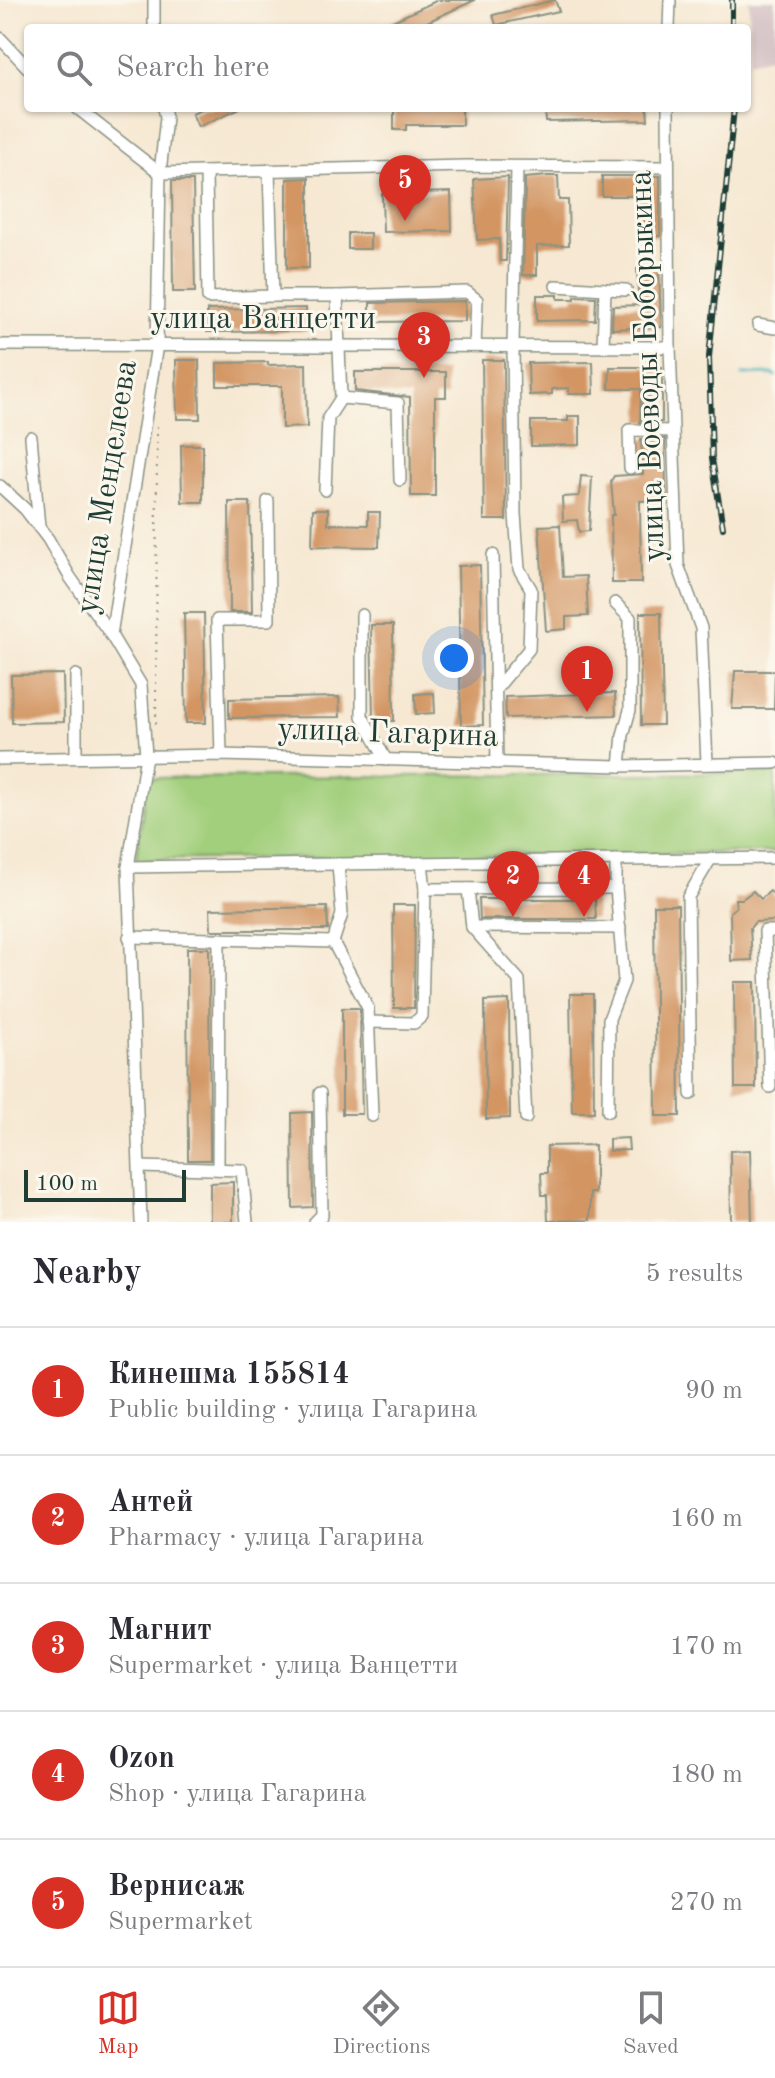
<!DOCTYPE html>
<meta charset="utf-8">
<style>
body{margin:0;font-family:"Old Standard TT",serif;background:#f2f2f3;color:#2b2b33}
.scale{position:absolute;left:24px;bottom:20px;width:162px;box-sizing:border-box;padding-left:8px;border:4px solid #1f3d34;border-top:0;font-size:22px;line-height:28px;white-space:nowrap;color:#1f3d34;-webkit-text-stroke:6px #fbf7ec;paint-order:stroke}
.you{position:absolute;left:454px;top:658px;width:28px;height:28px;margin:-20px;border:6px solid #fff;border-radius:50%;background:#1a73e8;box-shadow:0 0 0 12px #1a73e833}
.badge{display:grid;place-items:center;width:52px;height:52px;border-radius:50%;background:#d93025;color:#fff;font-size:26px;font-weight:700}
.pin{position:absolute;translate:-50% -66px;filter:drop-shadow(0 2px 4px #0008)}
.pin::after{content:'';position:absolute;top:42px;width:28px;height:24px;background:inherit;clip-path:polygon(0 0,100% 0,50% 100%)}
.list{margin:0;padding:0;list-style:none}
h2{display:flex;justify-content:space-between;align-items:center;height:104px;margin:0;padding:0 32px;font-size:34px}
h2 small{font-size:26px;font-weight:400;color:#7c7c81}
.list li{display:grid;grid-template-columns:52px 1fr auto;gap:24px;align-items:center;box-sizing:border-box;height:128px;padding:0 32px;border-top:2px solid #e1e1e2}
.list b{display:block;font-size:30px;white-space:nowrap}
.list p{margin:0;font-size:26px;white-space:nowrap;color:#7c7c81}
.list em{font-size:26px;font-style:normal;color:#7c7c81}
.icon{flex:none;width:44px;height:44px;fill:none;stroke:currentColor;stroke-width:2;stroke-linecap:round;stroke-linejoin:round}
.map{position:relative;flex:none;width:775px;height:1222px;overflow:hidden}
.search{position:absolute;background:#fff;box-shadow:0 2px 6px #0004;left:24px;right:24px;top:24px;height:88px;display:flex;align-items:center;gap:20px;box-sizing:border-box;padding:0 28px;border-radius:8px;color:#7c7c81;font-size:30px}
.sheet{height:744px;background:#fff}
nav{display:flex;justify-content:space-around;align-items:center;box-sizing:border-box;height:112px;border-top:2px solid #e1e1e2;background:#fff;font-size:22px;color:#7c7c81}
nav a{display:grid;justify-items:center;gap:4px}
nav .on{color:#d93025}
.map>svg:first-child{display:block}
.industrial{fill:#d2bec2}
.green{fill:#a2cf7c;stroke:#608658;stroke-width:2}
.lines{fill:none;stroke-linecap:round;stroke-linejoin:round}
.stream{stroke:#45b4be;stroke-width:3}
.building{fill:#d39663}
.minor-casing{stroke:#8a9283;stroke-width:14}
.path{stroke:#8a9283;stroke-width:2;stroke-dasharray:2 6;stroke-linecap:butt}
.minor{stroke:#fff;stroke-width:11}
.rail-casing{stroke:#1f3d34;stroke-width:6}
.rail{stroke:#fbf7ec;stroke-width:3;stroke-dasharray:9;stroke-linecap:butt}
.labels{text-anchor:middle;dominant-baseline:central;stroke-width:6;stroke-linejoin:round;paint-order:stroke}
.street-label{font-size:32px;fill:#1f3d34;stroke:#fbf7ec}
</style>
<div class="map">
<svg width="775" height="1222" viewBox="0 0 775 1222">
<rect width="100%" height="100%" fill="#fbf7ec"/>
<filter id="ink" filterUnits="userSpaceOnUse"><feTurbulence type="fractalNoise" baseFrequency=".0125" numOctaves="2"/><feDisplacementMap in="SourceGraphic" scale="16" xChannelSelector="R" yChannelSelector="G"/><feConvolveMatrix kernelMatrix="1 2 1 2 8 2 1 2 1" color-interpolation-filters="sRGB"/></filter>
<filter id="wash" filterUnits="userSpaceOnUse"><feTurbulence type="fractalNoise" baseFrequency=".006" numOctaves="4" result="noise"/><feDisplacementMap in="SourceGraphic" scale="32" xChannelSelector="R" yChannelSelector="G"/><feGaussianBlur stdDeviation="1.8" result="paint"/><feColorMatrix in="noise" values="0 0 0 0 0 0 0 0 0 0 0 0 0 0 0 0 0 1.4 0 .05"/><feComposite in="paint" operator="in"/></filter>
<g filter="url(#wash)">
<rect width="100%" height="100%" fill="#f6e8d2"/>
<path class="industrial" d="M 749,0 L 775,0 L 775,55 L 751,60 Z"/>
<path class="green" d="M 775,773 L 775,852 L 136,860 L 147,778 Z"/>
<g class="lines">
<path class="stream" d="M 742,375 L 772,374 L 775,376"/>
</g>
<g id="blocks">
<g class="building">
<path d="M 438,0 L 475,0 L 414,28 L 378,28 Z"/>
<path d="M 555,0 L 559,11 L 496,25 L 493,15 Z"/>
<path d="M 204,108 L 240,108 L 198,127 L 192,113 Z"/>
<path d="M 394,108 L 462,108 L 462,125 L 406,125 L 406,130 L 394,130 Z"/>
<path d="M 545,108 L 647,108 L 648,120 L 546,122 Z"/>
<path d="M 548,176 L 558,176 L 559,200 L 568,200 L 569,245 L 537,246 L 537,275 L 523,275 L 525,178 Z"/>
<path d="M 602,176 L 660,176 L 660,236 L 639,236 L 639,196 L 602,196 Z"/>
<path d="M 508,177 L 506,261 L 500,261 L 499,239 L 477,240 L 474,179 Z"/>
<path d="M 309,178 L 309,268 L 287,268 L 287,179 Z"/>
<path d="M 172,181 L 193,181 L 195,292 L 173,292 Z"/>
<path d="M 451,192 L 452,231 L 383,232 L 382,194 Z"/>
<rect x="348" y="233" width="22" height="16"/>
<path d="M 659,268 L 661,327 L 612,329 L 613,306 L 639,305 L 637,269 Z"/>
<path d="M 537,295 L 558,295 L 558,299 L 575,299 L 575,296 L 596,297 L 595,320 L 537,321 Z"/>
<path d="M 465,301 L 465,321 L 370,322 L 370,303 Z"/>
<path d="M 306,308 L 306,331 L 207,332 L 207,310 Z"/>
<path d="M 176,360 L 199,360 L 200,419 L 177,419 Z"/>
<path d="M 482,360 L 504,360 L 506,520 L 484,520 Z"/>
<path d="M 268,362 L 268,365 L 306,364 L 307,427 L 282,428 L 282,386 L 217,386 L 217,363 Z"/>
<path d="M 593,362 L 594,394 L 569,394 L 569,388 L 552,389 L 552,394 L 529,395 L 528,363 Z"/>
<path d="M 610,367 L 662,367 L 662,422 L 640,422 L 641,389 L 609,389 Z"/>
<path d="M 355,372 L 446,372 L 446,397 L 435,397 L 435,496 L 411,496 L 410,397 L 355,391 Z"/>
<path d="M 568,416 L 580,416 L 580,445 L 531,446 L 531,421 L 568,421 Z"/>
<path d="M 641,439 L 665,439 L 666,494 L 661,500 L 640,501 L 641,583 L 612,583 L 611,515 L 614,515 L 611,481 L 614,476 L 643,474 Z"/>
<path d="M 181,445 L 203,445 L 203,502 L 182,502 Z"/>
<path d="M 581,476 L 592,477 L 589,531 L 579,532 L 577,520 L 563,521 L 562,497 L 579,496 Z"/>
<path d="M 229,502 L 250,502 L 252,612 L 230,612 Z"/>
<path d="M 313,509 L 328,509 L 328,524 L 368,525 L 368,512 L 380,512 L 379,547 L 312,546 Z"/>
<path d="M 560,525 L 563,577 L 586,576 L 588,616 L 566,617 L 566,629 L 546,631 L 539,526 Z"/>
<path d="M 480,565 L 483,725 L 461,726 L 458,566 Z"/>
<path d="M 184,613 L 204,613 L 206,723 L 186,723 Z"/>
<path d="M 640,613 L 661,613 L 663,725 L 641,725 Z"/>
<path d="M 371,625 L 393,625 L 394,721 L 375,721 L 373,719 Z"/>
<path d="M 735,671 L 775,671 L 774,709 L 732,709 Z"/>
<path d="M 63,674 L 64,722 L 12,723 L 11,675 Z"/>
<path d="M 434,693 L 435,713 L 416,714 L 415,694 Z"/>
<path d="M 615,693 L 616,715 L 506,718 L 505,697 Z"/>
<path d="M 339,697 L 340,717 L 229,718 L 229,699 Z"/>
<path d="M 753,891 L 761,899 L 770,891 L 775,896 L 775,921 L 755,922 L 750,928 L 752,960 L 731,961 L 730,912 L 736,907 L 735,899 L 742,899 Z"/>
<path d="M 479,899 L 595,899 L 596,919 L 480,919 Z"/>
<path d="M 393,905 L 415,905 L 414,1008 L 394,1008 Z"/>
<path d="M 654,905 L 678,905 L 680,1116 L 656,1116 Z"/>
<path d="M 327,907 L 328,930 L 211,930 L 210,909 Z"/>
<path d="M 187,948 L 209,948 L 210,1160 L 188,1160 Z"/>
<path d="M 734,982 L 755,982 L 756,1088 L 735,1088 Z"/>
<path d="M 570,994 L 593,994 L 594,1112 L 572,1112 Z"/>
<path d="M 509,1000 L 510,1118 L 486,1119 L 485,1001 Z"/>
<path d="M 342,1008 L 358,1008 L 360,1010 L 362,1114 L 342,1114 Z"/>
<path d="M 312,1112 L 313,1207 L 293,1208 L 292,1113 Z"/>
<path d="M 628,1138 L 629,1150 L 609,1151 L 609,1139 Z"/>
<path d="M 595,1145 L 595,1193 L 590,1193 L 590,1220 L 548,1221 L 547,1195 L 542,1195 L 541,1173 L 547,1173 L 547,1146 Z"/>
<path d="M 750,1150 L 752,1222 L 731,1222 L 730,1151 Z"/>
<path d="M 233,1182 L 233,1222 L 210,1222 L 210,1183 Z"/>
</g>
</g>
</g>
<g filter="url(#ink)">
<use href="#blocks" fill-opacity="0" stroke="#8a9283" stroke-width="2"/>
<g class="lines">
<defs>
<g id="minor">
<path d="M 154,28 L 154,0"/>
<path d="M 669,28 L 670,0"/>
<path d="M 0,38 L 28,68"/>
<path d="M 77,108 L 160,173 L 466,166 L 667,167"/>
<path d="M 668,108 L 670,347 L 678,565 L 701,628 L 707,763"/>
<path d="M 206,172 L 208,298 L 273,296 L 269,170"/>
<path d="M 556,286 L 605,289 L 603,347"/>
<path d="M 605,289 L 626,290"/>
<path d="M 273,296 L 337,296 L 341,398 L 398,403 L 400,480"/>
<path d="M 337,296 L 467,292 L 477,300 L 475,346"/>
<path d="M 758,325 L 775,328"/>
<path d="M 0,345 L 670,347"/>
<path d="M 31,437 L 39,527"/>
<path d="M 630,468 L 629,430 L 673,431"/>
<path d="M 0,486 L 25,509 L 48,539 L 70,577 L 111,635 L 141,685 L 146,756 L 128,867 L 141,1222"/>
<path d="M 325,490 L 328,418 L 341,398"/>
<path d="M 493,555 L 497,763"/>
<path d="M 615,603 L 630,618 L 630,710 L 623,735 L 620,766"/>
<path d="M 362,615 L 362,716 L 386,760"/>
<path d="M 111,635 L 157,345 L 160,173 L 166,117 L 164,108"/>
<path d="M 76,675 L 76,757"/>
<path d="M 496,689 L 529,649 L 531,589 L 519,569 L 515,514 L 513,346 L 517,167"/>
<path d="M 221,755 L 217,620 L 269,620 L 268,501"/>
<path d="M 0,759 L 221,755 L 620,766 L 775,763"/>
<path d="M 422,863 L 425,889 L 616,888 L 616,860"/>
<path d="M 128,867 L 775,858"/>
<path d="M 468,889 L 472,927 L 519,980 L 526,1118"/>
<path d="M 472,927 L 620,928"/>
<path d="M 129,937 L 333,942 L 368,1008 L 372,1116"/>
<path d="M 333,942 L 342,914 L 338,864"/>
<path d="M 368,1022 L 414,1023 L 422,1016 L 425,889"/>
<path d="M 770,1087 L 765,931 L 775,931"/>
<path d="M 691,1094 L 688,897 L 711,858"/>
<path d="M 608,1111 L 609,1019 L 624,981 L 616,888"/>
<path d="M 140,1167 L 242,1170 L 247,1222"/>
<path d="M 218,1169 L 219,939"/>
<path d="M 315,1222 L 322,1215 L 320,1093"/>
</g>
</defs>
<use href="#minor" class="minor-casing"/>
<path class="path" d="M 156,724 L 157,422"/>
<use href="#minor" class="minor"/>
<defs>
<g id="rail">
<path d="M 732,0 L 732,28"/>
<path d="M 723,528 L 712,459 L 709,357 L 734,108"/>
</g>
</defs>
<use href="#rail" class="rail-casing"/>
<use href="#rail" class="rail"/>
</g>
</g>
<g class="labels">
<g class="street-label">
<text x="263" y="320">улица Ванцетти</text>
<text transform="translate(649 366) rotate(-92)">улица Воеводы Боборыкина</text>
<text transform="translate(108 487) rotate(-81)">улица Менделеева</text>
<text transform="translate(388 734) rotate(2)">улица Гагарина</text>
</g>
</g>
</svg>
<div class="scale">100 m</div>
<div class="you"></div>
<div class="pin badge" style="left:587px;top:712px">1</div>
<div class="pin badge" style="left:513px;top:917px">2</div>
<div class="pin badge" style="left:424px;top:378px">3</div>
<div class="pin badge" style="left:584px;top:917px">4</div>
<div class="pin badge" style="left:405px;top:221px">5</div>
<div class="search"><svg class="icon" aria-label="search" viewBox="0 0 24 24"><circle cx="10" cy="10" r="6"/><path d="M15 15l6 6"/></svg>Search here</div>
</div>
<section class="sheet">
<h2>Nearby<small>5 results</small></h2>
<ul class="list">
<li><span class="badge">1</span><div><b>Кинешма 155814</b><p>Public building · улица Гагарина</p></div><em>90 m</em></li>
<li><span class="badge">2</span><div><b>Антей</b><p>Pharmacy · улица Гагарина</p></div><em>160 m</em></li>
<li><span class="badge">3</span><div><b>Магнит</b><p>Supermarket · улица Ванцетти</p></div><em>170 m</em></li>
<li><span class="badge">4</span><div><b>Ozon</b><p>Shop · улица Гагарина</p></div><em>180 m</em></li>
<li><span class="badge">5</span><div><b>Вернисаж</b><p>Supermarket</p></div><em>270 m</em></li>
</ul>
</section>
<nav>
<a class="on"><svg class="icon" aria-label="map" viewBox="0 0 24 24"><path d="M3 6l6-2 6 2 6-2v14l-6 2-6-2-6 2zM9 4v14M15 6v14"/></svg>Map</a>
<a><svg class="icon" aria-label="directions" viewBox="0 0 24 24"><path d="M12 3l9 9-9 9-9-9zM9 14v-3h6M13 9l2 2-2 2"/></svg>Directions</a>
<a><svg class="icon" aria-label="saved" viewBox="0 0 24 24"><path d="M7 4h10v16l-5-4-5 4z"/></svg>Saved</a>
</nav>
